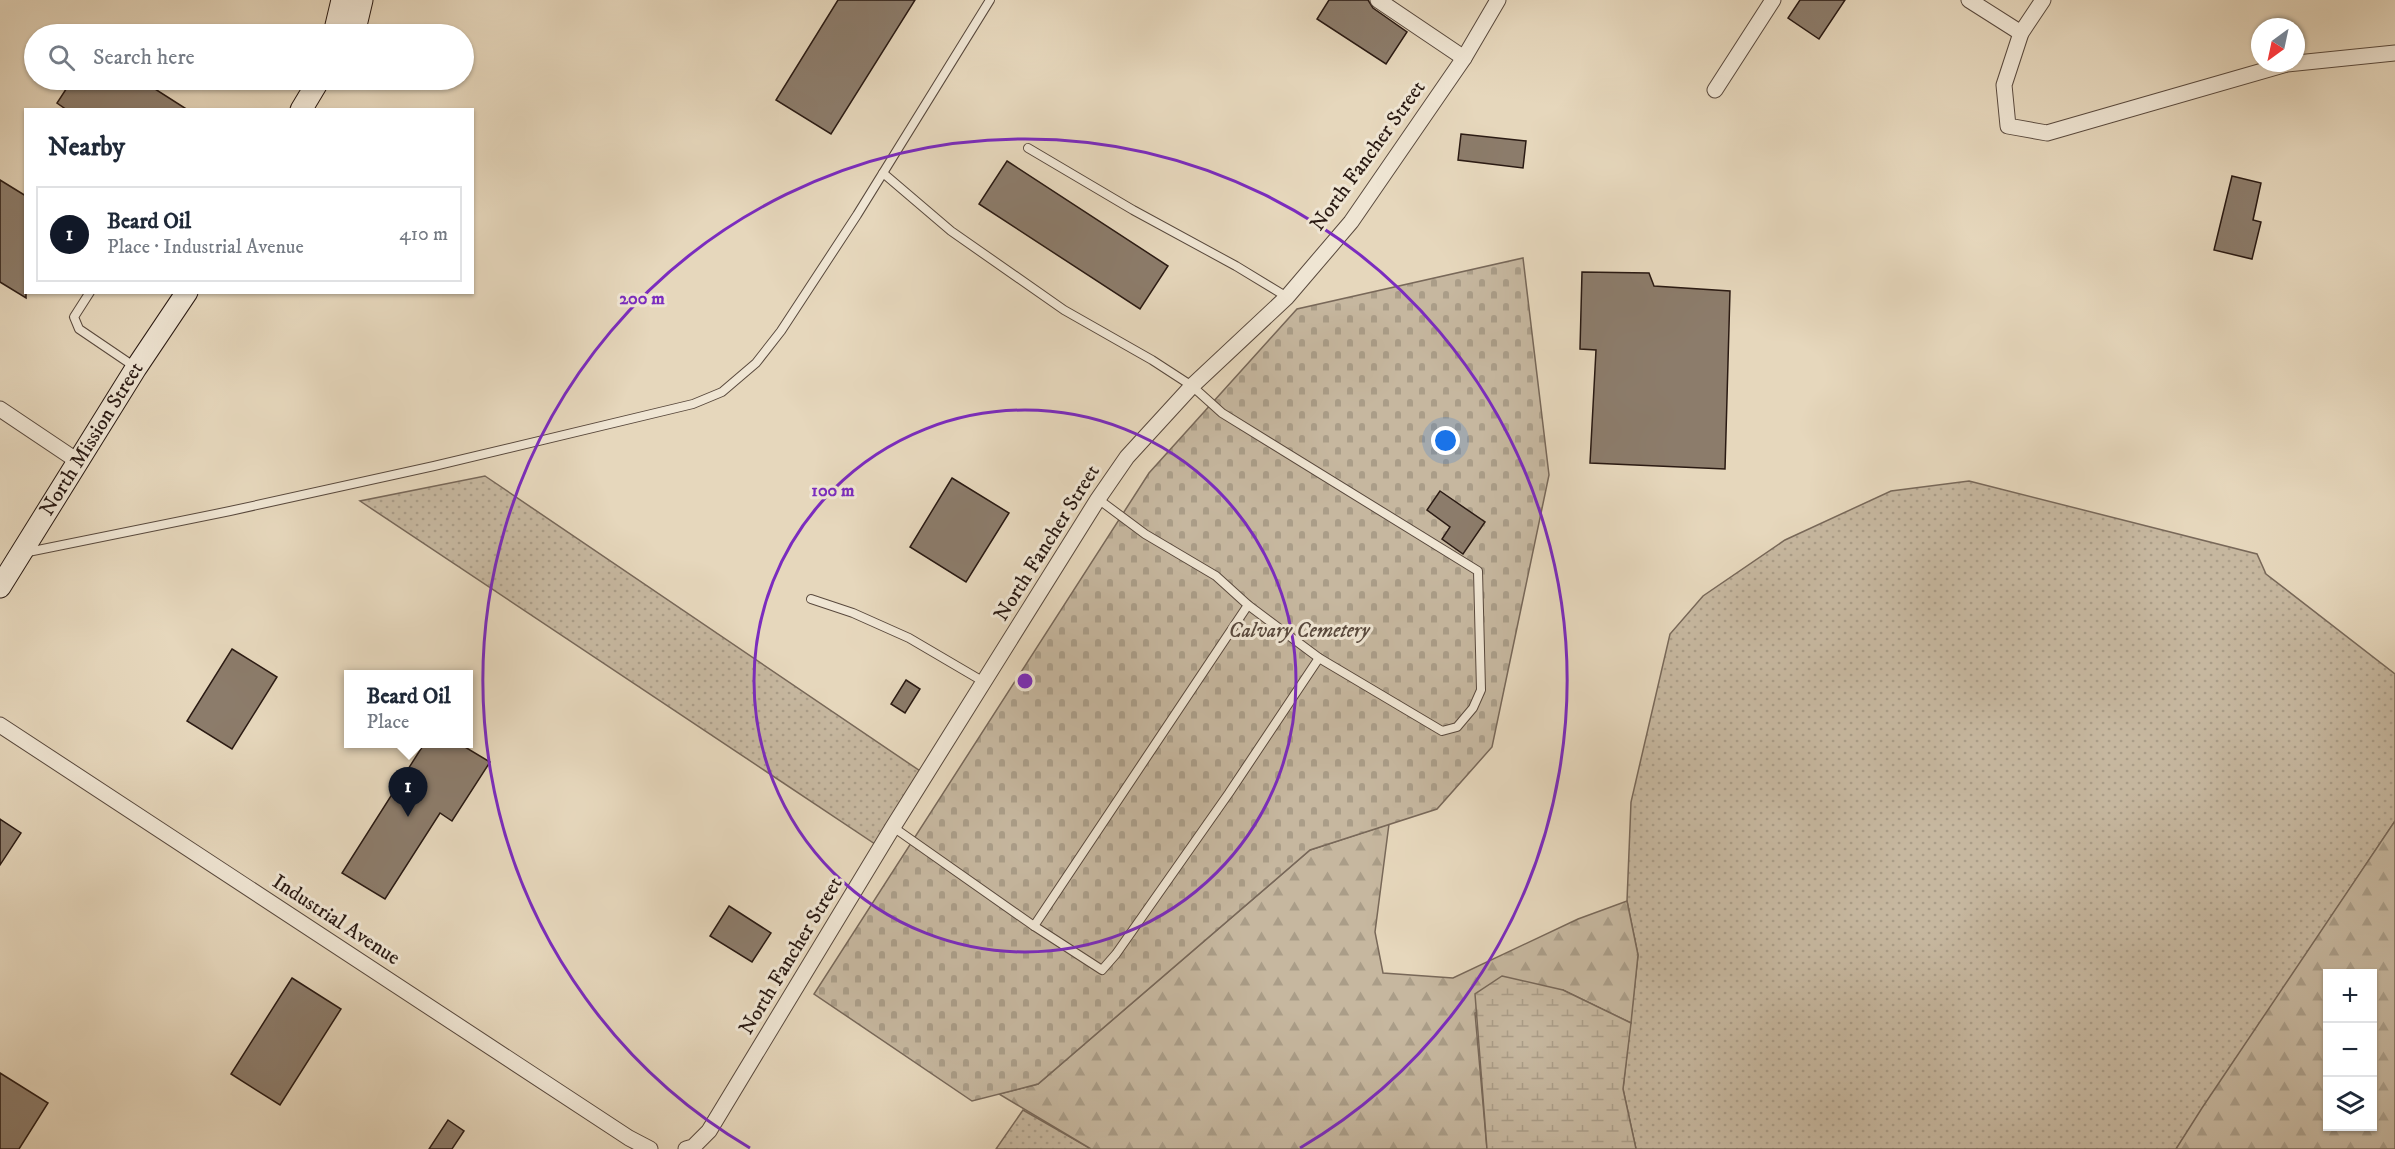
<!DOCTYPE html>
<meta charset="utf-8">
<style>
body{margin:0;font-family:"IM FELL DW Pica",serif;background:#f2f2f3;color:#1f2937}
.controls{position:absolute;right:18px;bottom:18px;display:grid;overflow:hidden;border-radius:0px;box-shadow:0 2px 4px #0004}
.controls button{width:54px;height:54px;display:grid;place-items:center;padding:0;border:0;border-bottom:2px solid #e0e1e3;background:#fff;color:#1f2937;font:30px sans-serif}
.compass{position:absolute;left:2251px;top:18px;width:54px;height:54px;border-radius:50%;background:#fff;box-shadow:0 2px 4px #0004;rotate:213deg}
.you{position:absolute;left:1446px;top:441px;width:21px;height:21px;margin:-15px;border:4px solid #fff;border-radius:50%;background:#1a73e8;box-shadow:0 0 0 9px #1a73e833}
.badge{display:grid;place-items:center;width:39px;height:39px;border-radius:50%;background:#111827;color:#fff;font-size:20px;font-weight:700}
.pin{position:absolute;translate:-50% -50px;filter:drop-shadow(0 2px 3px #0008)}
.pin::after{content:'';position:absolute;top:32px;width:21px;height:18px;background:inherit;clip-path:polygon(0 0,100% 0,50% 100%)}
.popup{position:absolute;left:344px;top:670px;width:129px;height:78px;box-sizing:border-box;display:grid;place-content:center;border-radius:0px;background:#fff;filter:drop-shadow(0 2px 4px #0005);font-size:20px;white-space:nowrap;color:#747a83}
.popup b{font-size:22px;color:#1f2937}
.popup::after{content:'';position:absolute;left:50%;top:100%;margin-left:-12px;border:12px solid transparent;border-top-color:#fff}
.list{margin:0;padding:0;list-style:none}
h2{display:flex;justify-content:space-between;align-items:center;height:78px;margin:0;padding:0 24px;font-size:26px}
h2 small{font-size:20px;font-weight:400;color:#747a83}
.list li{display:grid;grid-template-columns:39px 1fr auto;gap:18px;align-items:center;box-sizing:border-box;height:96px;margin:0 12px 12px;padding:0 12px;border:2px solid #e0e1e3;border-radius:0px}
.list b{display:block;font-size:22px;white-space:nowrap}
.list p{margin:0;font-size:20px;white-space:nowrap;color:#747a83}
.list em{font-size:20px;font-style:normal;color:#747a83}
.icon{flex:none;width:33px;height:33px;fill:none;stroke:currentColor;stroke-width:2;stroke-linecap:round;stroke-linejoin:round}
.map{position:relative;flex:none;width:2395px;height:1149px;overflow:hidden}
.search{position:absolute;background:#fff;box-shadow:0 2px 4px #0004;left:24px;top:24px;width:450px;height:66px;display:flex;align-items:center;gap:15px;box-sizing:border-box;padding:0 21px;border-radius:33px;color:#747a83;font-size:22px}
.panel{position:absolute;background:#fff;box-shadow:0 2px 4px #0004;left:24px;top:108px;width:450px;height:186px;border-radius:0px}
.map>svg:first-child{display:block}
.grass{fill:url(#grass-dots);stroke:#786859;stroke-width:1.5}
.forest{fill:url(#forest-firs);stroke:#786859;stroke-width:1.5;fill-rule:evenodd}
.wetland{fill:url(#wetland-marsh);stroke:#786859;stroke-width:1.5}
.cemetery{fill:url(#cemetery-stones);stroke:#786859;stroke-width:1.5}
.building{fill:#8c7c6b;stroke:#2a1a13;stroke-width:1.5}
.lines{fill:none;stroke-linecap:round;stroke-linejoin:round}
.lane-casing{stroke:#59493d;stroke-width:10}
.street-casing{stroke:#59493d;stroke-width:17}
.secondary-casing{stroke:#2a1a13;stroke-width:23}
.lane{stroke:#efe5d3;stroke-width:8}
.street{stroke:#efe5d3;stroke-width:15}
.secondary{stroke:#efe5d3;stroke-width:21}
.ring{fill:none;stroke:#7b2cbf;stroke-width:3}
.labels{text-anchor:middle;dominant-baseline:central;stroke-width:6;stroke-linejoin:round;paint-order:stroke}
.street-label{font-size:21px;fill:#2a1a13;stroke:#efe5d3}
.park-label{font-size:21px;font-style:italic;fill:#59493d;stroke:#efe5d3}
.centre{fill:#7b2cbf;stroke:#efe5d3;stroke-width:3}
.ring-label{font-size:18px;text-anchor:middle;font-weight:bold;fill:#7b2cbf;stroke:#efe5d3;stroke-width:6;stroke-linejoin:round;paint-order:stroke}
</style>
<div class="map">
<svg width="2395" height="1149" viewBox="0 0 2395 1149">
<defs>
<pattern id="grass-dots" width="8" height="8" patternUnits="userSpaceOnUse" patternTransform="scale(1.5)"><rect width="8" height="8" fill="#c6b79f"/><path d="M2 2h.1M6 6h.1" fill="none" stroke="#aa9d88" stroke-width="1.8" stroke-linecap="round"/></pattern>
<pattern id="forest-firs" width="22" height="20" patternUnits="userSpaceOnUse" patternTransform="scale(1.5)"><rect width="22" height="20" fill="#c6b79f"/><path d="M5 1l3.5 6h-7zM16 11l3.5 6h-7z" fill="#aa9d88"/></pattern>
<pattern id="wetland-marsh" width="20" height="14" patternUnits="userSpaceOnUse" patternTransform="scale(1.5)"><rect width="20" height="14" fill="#c6b79f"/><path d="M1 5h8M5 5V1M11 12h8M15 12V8" fill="none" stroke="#aa9d88"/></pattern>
<pattern id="cemetery-stones" width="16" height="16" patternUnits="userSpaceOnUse" patternTransform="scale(1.5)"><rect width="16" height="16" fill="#c6b79f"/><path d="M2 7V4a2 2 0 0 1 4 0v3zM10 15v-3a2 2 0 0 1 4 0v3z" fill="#aa9d88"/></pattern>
</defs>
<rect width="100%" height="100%" fill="#e6d7bc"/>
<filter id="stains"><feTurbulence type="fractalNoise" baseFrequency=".00333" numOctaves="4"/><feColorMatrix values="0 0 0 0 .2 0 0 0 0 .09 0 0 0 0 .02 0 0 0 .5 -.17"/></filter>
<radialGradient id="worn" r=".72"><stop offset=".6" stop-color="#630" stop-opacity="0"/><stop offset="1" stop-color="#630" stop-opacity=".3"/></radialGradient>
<g class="grass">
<path d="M 485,476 L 926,775 L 881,848 L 360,501 Z"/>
<path d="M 1969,481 L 2257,554 L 2266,574 L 2395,674 L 2395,821 L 2176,1149 L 1636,1149 L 1623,1089 L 1638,955 L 1627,901 L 1631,802 L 1670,634 L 1703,596 L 1785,540 L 1891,491 Z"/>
<path d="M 1023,1110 L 1091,1149 L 996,1149 Z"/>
</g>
<g class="forest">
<path d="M 2395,821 L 2395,1149 L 2176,1149 L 2202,1108 ZM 2328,974 L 2372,974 L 2372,1126 L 2328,1126 Z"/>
<path d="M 1389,824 L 1375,932 L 1383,973 L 1453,978 L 1578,919 L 1627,901 L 1638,955 L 1631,1023 L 1563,990 L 1475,1013 L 1487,1149 L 1091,1149 L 999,1094 L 1038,1084 L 1310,850 Z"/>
</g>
<path class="wetland" d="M 1502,976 L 1563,990 L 1631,1023 L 1623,1089 L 1636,1149 L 1487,1149 L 1475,994 Z"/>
<path class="cemetery" d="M 1523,258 L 1549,475 L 1492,747 L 1437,809 L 1310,850 L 1038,1084 L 972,1101 L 814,994 L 1149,473 L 1297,309 Z"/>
<g class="building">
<path d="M 838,0 L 915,0 L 831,134 L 776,100 Z"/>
<path d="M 1329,0 L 1368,0 L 1373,8 L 1407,32 L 1386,64 L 1317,19 Z"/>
<path d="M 1800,0 L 1845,0 L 1819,39 L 1788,18 Z"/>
<path d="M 72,80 L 141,80 L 188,110 L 67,110 L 57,103 Z"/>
<path d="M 1461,134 L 1526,141 L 1523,168 L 1458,160 Z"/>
<path d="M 1007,161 L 1168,266 L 1140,309 L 979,204 Z"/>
<path d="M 2232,176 L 2261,183 L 2253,220 L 2261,222 L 2252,259 L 2214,250 Z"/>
<path d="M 0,180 L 26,196 L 26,298 L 0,282 Z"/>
<path d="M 1582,272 L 1649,273 L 1654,286 L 1730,291 L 1725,469 L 1590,463 L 1596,350 L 1580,349 Z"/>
<path d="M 952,478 L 1009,513 L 966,582 L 910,547 Z"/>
<path d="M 1440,491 L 1485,522 L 1463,554 L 1442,539 L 1450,527 L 1427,510 Z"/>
<path d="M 232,649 L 277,677 L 232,749 L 187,721 Z"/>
<path d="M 906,680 L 920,689 L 905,713 L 891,704 Z"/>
<path d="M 424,744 L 460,744 L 490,762 L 452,821 L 440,813 L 385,899 L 342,873 Z"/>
<path d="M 0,819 L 21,833 L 0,865 Z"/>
<path d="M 729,906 L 771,933 L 752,962 L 710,936 Z"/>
<path d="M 292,978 L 341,1009 L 280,1105 L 231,1074 Z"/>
<path d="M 0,1073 L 48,1103 L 19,1149 L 0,1149 Z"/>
<path d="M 448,1120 L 464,1131 L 452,1149 L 429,1149 Z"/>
</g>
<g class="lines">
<defs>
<g id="lane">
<path d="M 1028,148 L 1133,210 L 1236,266 L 1287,297"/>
<path d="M 883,173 L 951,231 L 1064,310 L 1152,360 L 1192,386 L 1222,413 L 1478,571 L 1481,690 L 1473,708 L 1457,727 L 1442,731 L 1319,658 L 1248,605 L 1216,576 L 1145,534 L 1098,499"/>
<path d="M 90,292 L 74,317 L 79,329 L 135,367"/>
<path d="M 28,552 L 230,511 L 434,466 L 693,404 L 722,392 L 756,363 L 781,331 L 857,215 L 990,0"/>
<path d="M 811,599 L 853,613 L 909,638 L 984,682"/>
<path d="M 893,827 L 1034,926 L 1102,970 L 1116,954 L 1229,793 L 1319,658"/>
<path d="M 1034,926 L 1248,605"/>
</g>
<g id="street">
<path d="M 1378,0 L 1464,58"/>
<path d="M 1969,0 L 2021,33"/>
<path d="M 2043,0 L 2021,33 L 2004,85 L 2008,126 L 2047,133 L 2287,64 L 2395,53"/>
<path d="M 1715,90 L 1773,0"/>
<path d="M 0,409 L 79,462"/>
<path d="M 0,725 L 629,1138 L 650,1149"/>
<path d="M 686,1149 L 693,1147 L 709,1131 L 893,827 L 1098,499 L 1127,457 L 1192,386 L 1287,297 L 1351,222 L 1464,58 L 1498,0"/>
</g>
<g id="secondary">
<path d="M 334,34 L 342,0"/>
<path d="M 354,34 L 362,0"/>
<path d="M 301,110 L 319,80"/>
<path id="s1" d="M 0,587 L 136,368 L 187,292"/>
</g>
</defs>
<use href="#lane" class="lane-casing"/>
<use href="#street" class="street-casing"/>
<use href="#secondary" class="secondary-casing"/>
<use href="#lane" class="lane"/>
<use href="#street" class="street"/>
<use href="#secondary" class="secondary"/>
</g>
<g class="ring">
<circle cx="1025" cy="681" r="271"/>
<path d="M750 1148A542 542 0 1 1 1300 1148"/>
</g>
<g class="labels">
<g class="street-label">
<text transform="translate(1368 156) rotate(-54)">North Fancher Street</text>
<text stroke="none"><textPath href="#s1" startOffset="174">North Mission Street</textPath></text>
<text transform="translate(1047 543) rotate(-58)">North Fancher Street</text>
<text transform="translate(336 920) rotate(33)">Industrial Avenue</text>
<text transform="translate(791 956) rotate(-59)">North Fancher Street</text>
</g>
<g class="park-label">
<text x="1299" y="631">Calvary Cemetery</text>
</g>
</g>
<circle cx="1025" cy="681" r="9" class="centre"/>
<g class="ring-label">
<text x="642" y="304">200 m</text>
<text x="833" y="496">100 m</text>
</g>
<rect width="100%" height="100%" filter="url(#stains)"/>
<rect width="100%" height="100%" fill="url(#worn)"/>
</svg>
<div class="controls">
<button>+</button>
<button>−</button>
<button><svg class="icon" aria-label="layers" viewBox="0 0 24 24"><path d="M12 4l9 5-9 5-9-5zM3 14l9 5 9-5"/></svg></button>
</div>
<svg class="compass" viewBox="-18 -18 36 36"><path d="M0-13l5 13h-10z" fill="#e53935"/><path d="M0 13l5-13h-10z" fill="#747a83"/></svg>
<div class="you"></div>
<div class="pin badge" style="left:408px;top:817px">1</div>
<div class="popup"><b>Beard Oil</b>Place</div>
<div class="search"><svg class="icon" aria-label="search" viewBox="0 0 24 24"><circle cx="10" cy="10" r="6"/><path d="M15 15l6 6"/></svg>Search here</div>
<section class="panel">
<h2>Nearby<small></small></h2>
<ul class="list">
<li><span class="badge">1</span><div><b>Beard Oil</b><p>Place · Industrial Avenue</p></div><em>410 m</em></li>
</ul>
</section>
</div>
